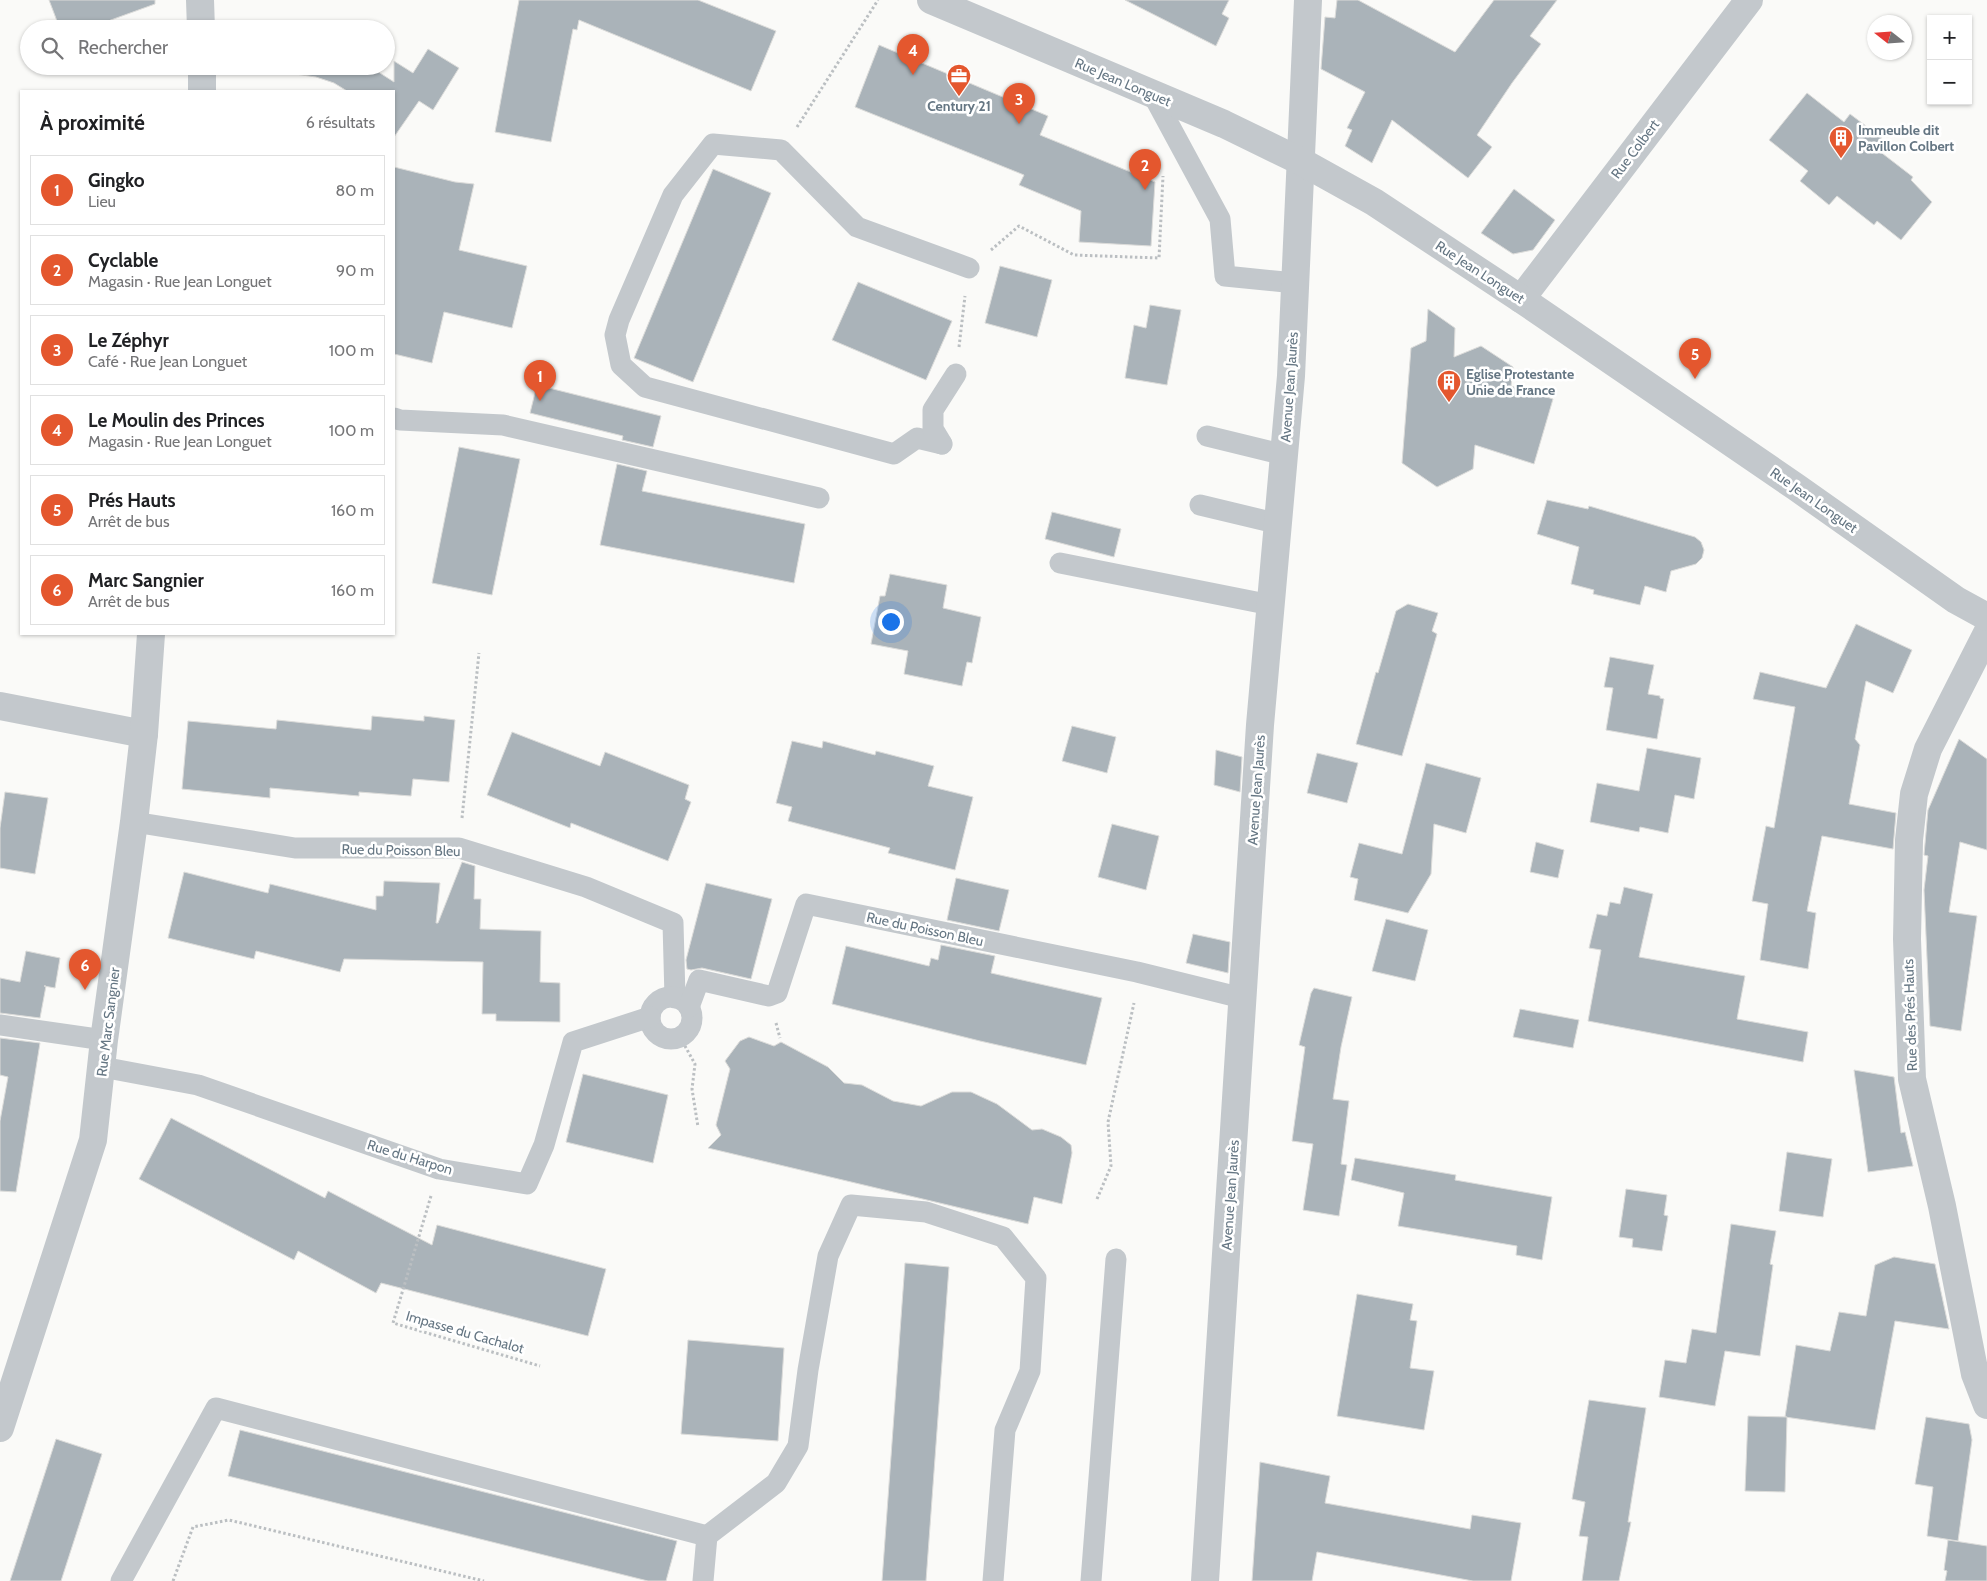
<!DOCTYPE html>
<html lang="fr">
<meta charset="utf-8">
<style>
body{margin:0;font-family:Cabin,sans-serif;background:#f6f6f6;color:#202124}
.controls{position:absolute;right:15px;top:15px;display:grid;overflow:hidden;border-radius:0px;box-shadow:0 1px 4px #0004}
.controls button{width:45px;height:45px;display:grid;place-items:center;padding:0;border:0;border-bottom:1px solid #e0e0e0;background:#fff;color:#202124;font:25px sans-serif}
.compass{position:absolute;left:1867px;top:15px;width:45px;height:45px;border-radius:50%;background:#fff;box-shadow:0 1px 4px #0004;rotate:287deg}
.you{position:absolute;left:890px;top:621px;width:18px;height:18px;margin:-12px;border:4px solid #fff;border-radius:50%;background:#1a73e8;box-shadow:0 0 0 8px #1a73e833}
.badge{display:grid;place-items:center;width:32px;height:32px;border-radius:50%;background:#e4572e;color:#fff;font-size:16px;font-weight:700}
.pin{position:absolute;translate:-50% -41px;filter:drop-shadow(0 1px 2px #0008)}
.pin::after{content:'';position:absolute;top:26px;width:18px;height:15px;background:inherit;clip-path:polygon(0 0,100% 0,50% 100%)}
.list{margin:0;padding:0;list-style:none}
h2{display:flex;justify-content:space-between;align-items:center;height:65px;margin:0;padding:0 20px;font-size:21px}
h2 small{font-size:16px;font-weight:400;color:#757577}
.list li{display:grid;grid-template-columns:32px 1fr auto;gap:15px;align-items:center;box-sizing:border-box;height:70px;margin:0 10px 10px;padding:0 10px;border:1px solid #e0e0e0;border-radius:0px}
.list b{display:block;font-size:19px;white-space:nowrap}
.list p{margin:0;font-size:16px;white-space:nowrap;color:#757577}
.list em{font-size:16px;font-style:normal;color:#757577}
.icon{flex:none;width:28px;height:28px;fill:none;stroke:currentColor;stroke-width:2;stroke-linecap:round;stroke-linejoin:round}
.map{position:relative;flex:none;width:1987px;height:1581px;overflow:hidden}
.search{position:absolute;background:#fff;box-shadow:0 1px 4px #0004;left:20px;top:20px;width:375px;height:55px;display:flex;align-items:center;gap:12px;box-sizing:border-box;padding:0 18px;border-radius:28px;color:#757577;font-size:19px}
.panel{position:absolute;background:#fff;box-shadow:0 1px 4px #0004;left:20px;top:90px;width:375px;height:545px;border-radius:0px}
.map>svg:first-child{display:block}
.building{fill:#aab3b9;stroke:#dcdcda}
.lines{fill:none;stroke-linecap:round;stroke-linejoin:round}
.path{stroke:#bbbfc2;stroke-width:3;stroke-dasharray:2.5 2.5;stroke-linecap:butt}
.service{stroke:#c3c8cc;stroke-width:21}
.minor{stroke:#c3c8cc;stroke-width:28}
.tertiary{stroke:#c3c8cc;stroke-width:28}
.labels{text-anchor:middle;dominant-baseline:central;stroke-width:5;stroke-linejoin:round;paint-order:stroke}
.street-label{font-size:14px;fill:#657683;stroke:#fff}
.poi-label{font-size:14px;font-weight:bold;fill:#657683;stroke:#fff;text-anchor:start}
</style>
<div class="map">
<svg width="1987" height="1581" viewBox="0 0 1987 1581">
<rect width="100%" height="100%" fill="#fafaf8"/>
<g class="building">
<path d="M 49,0 L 155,0 L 155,4 L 86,29 L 60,29 Z"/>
<path d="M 519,0 L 698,0 L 776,31 L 751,91 L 579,20 L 577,30 L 573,29 L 551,142 L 495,132 Z"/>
<path d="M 1125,0 L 1229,0 L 1222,14 L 1229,18 L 1216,46 Z"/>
<path d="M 1337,0 L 1358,0 L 1455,52 L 1494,0 L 1557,0 L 1530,36 L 1541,44 L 1512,83 L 1477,135 L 1492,147 L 1468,178 L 1392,120 L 1372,163 L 1345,146 L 1352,130 L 1347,128 L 1365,92 L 1321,69 L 1325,17 L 1335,18 Z"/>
<path d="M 879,45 L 1048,116 L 1040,135 L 1155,182 L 1151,246 L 1079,242 L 1081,211 L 1019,185 L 1024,175 L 855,107 Z"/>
<path d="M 428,49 L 459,68 L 433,110 L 419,101 L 394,137 L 394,91 L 347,91 L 334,83 L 316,77 L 288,73 L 291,66 L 369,66 L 394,82 L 394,61 L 413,73 Z"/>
<path d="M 1807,93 L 1844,122 L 1850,114 L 1882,138 L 1874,147 L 1913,177 L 1911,180 L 1932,202 L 1901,240 L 1877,221 L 1874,225 L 1837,196 L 1829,205 L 1800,181 L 1808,171 L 1769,140 Z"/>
<path d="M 394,167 L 455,182 L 474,184 L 459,250 L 527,266 L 512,328 L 444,312 L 432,363 L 394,354 Z"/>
<path d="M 713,169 L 771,193 L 693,382 L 634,358 Z"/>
<path d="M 1514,189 L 1555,220 L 1533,250 L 1513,254 L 1481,233 Z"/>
<path d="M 1000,266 L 1052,280 L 1037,337 L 985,323 Z"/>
<path d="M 858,282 L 952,321 L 926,380 L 832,340 Z"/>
<path d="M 1150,305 L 1181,310 L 1167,385 L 1125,378 L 1134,325 L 1146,328 Z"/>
<path d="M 1428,309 L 1455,328 L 1454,357 L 1481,346 L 1513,367 L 1511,386 L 1553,399 L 1534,464 L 1475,445 L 1473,469 L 1437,487 L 1402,463 L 1411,348 L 1426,341 Z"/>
<path d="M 537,385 L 661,416 L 653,447 L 622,440 L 623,436 L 530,413 Z"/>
<path d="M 459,447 L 520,459 L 492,595 L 432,583 Z"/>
<path d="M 617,464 L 647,471 L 642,491 L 805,524 L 794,583 L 600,545 Z"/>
<path d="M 1547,500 L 1588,509 L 1589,506 L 1695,537 L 1701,542 L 1704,550 L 1702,558 L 1696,564 L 1671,571 L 1666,592 L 1645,586 L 1640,605 L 1593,594 L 1594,590 L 1571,584 L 1579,547 L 1537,534 Z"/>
<path d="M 1052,512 L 1121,529 L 1114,557 L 1045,539 Z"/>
<path d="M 890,574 L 947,585 L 943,608 L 981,617 L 972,663 L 967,662 L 962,686 L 904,674 L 908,651 L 871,644 L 880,596 L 885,596 Z"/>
<path d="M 1408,604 L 1438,613 L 1432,631 L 1437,634 L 1402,756 L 1356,744 L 1376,672 L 1378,673 L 1396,611 Z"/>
<path d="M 1856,624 L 1912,650 L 1893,693 L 1866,681 L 1855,739 L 1860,745 L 1849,804 L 1896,813 L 1893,849 L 1822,836 L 1807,911 L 1816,913 L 1808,969 L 1760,960 L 1768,904 L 1752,901 L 1766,826 L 1774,828 L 1795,707 L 1753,699 L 1760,672 L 1826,688 Z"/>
<path d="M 1610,657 L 1654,665 L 1648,694 L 1660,696 L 1660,698 L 1664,699 L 1657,739 L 1606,730 L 1613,688 L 1604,687 Z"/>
<path d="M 372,716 L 424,721 L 424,716 L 455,720 L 449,782 L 413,779 L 411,796 L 359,792 L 359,796 L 270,788 L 270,798 L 182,789 L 188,721 L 276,729 L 277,720 L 371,730 Z"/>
<path d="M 1072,726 L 1116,737 L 1107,773 L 1062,761 Z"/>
<path d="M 512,732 L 600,766 L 605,752 L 689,785 L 685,799 L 691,802 L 668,861 L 571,823 L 570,828 L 487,795 Z"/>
<path d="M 1959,739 L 1987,759 L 1987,850 L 1960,842 L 1949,912 L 1977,916 L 1961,1031 L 1930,1026 L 1924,890 L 1928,856 L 1924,855 L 1928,810 Z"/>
<path d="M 792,741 L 822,748 L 823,741 L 875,755 L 876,751 L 934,766 L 928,786 L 973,797 L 955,870 L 888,853 L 890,848 L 788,821 L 792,807 L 776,803 Z"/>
<path d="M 1647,748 L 1701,758 L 1694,799 L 1675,795 L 1668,833 L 1640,827 L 1639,832 L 1590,822 L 1597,783 L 1639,791 Z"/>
<path d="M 1216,750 L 1242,757 L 1240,792 L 1214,785 Z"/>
<path d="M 1317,753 L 1358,763 L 1347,803 L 1307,793 Z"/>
<path d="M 1426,763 L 1481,778 L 1466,833 L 1434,824 L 1431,874 L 1408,913 L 1354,900 L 1358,879 L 1350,877 L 1359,843 L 1402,854 Z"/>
<path d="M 5,792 L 48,798 L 35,874 L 0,868 L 0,828 Z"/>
<path d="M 1112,824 L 1159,836 L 1146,890 L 1098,877 Z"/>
<path d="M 1536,842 L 1564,850 L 1558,878 L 1530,872 Z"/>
<path d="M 462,862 L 475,866 L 474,899 L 481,899 L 480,929 L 541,931 L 540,982 L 560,983 L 560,1022 L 496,1021 L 496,1014 L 482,1014 L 483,962 L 344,959 L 340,972 L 256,951 L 254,959 L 168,938 L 184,872 L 268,893 L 270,884 L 376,910 L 376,896 L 383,896 L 384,881 L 440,883 L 436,923 L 438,923 Z"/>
<path d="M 956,878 L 1009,890 L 999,931 L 947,920 Z"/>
<path d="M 706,883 L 772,899 L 751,979 L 702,968 L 691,970 L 687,969 L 686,960 Z"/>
<path d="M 1624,887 L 1653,894 L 1639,957 L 1745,976 L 1737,1019 L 1808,1032 L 1803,1062 L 1588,1021 L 1601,950 L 1589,948 L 1597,914 L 1607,916 L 1610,902 L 1620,904 Z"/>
<path d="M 1386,919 L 1428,930 L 1415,981 L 1372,971 Z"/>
<path d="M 1193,934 L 1230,942 L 1228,973 L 1186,963 Z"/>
<path d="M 941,945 L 995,956 L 991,973 L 1102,998 L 1086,1065 L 980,1041 L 832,1004 L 846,946 L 929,966 L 931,958 L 938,960 Z"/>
<path d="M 26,951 L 60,958 L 55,988 L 44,986 L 46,986 L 40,1018 L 0,1013 L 0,978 L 20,982 Z"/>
<path d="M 1314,988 L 1352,997 L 1341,1047 L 1333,1099 L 1349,1101 L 1341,1164 L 1347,1165 L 1339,1216 L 1303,1210 L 1313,1144 L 1292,1141 L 1305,1047 L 1299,1045 L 1311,993 Z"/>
<path d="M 1520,1009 L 1579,1020 L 1573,1048 L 1513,1037 Z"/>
<path d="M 749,1037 L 774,1046 L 781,1042 L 828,1067 L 844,1083 L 862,1085 L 893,1101 L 921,1106 L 952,1092 L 971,1092 L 997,1104 L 1032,1130 L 1042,1129 L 1061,1137 L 1071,1145 L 1072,1153 L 1062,1204 L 1034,1197 L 1028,1224 L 708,1148 L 721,1135 L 716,1125 L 730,1069 L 725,1061 L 740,1041 Z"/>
<path d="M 0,1038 L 40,1043 L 16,1192 L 0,1191 L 0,1121 L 8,1077 L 0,1075 Z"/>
<path d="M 1854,1070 L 1894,1077 L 1901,1133 L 1905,1132 L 1913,1166 L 1868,1172 Z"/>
<path d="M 583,1074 L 668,1095 L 653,1163 L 566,1142 Z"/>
<path d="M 171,1118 L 325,1198 L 328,1191 L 432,1245 L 437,1225 L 606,1269 L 588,1336 L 381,1283 L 376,1293 L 298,1251 L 294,1260 L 139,1179 Z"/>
<path d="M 1787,1152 L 1832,1159 L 1823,1217 L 1779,1211 Z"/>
<path d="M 1355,1158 L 1456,1175 L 1455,1180 L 1552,1197 L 1542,1260 L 1516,1255 L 1517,1246 L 1398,1226 L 1404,1193 L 1351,1180 Z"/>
<path d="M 1626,1189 L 1667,1195 L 1664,1215 L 1668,1216 L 1662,1251 L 1632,1247 L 1633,1239 L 1619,1237 Z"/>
<path d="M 1731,1224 L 1776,1231 L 1770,1264 L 1773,1265 L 1760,1356 L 1725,1351 L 1715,1406 L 1659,1397 L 1665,1360 L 1686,1363 L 1692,1329 L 1716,1333 Z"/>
<path d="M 1894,1257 L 1935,1264 L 1949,1329 L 1895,1321 L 1875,1430 L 1785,1417 L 1796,1345 L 1830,1351 L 1839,1312 L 1866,1316 L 1875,1265 Z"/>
<path d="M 905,1263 L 949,1267 L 926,1581 L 882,1581 Z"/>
<path d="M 1357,1294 L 1413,1304 L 1410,1320 L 1417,1321 L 1410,1368 L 1434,1371 L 1424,1430 L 1337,1416 Z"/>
<path d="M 688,1340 L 784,1348 L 778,1441 L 681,1434 Z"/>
<path d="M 1589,1400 L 1646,1408 L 1628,1522 L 1631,1522 L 1619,1581 L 1582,1581 L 1588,1537 L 1579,1536 L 1585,1502 L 1572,1499 Z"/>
<path d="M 1748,1416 L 1787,1417 L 1785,1492 L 1745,1491 Z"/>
<path d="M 1926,1417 L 1969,1424 L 1972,1440 L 1958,1541 L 1927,1536 L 1933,1487 L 1915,1484 Z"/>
<path d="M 240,1430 L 677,1541 L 666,1581 L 648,1581 L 228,1476 Z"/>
<path d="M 56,1439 L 102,1454 L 61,1581 L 10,1581 Z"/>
<path d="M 1260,1462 L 1330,1476 L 1325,1503 L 1470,1529 L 1472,1515 L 1521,1523 L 1511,1581 L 1473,1581 L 1317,1552 L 1312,1581 L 1252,1581 Z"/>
<path d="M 1948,1540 L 1987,1546 L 1987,1581 L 1945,1581 L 1947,1571 L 1944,1570 Z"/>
</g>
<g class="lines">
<g class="path">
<path d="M 797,127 L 878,0"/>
<path d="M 991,250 L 1019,226 L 1074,255 L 1159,258 L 1163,176"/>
<path d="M 959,347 L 965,296"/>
<path d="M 462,818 L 479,653"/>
<path d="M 776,1023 L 780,1038"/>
<path d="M 680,1037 L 695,1064 L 692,1089 L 698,1127"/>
<path d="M 431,1196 L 393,1323 L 540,1366"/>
<path d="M 1097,1199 L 1111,1166 L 1108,1122 L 1134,1003"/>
<path d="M 173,1581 L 193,1527 L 229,1520 L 484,1581"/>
</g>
<g class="service">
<path d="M 1153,95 L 1220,219 L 1225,276 L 1295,283"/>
<path d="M 394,418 L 400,420 L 503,425 L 819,498"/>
<path d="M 1207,436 L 1285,455"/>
<path d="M 942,444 L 917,438 L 894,454 L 645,387 L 621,365 L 615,335 L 619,320 L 673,195 L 713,144 L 781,150 L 857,227 L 969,268"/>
<path d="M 942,444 L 933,429 L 933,410 L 956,374"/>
<path d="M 1200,505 L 1279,524"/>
<path d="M 1060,563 L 1271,605"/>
<path d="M 134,822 L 295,848 L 459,848 L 586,887 L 673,923 L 675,998"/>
<circle cx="671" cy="1018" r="21"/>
<path d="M 689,1007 L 699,980 L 769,996 L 777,993 L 806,904 L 1137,972 L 1242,998"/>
<path d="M 0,1025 L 104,1040"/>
<path d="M 102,1067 L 198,1085 L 439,1169 L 527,1184 L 544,1145 L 573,1042 L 650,1017"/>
<path d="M 121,1581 L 216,1408 L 707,1536"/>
<path d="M 703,1581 L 707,1536 L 776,1483 L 798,1446 L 808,1370 L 828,1256 L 851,1205 L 926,1212 L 1003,1237 L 1036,1278 L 1030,1371 L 1005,1430 L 993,1581"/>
<path d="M 1091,1581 L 1116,1259"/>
</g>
<g class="minor">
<path d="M 200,0 L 201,29"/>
<path d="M 202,66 L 202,91"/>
<path d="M 1521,299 L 1749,0"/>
<path d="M 1987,633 L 1928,749 L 1914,794 L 1909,840 L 1907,939 L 1912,1079 L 1942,1206 L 1975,1374 L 1987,1405"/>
<path d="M 0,706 L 144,734"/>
<path d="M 0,1428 L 93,1140 L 104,1040 L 134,822 L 144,734 L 151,634"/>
<path d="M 1205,1581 L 1260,725 L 1291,376 L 1308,0"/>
</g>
<path class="tertiary" d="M 931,0 L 1224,124 L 1302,162 L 1374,202 L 1521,299 L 1796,487 L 1956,600 L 1987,617"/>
</g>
<defs>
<symbol id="office-pin" viewBox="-11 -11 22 30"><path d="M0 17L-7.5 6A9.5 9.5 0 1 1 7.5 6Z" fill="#e4572e" stroke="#fff"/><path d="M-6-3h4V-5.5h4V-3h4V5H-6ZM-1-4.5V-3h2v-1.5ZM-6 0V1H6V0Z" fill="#fff"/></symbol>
<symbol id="building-pin" viewBox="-11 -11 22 30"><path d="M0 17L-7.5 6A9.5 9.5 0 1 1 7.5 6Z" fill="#e4572e" stroke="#fff"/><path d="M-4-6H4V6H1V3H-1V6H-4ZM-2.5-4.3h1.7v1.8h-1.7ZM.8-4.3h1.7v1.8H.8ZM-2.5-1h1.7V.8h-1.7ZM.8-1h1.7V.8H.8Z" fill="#fff"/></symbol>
</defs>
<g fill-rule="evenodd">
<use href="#office-pin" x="945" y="62" width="28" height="38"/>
<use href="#building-pin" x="1827" y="124" width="28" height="38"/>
<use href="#building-pin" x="1435" y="368" width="28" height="38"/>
</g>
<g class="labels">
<g class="street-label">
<text transform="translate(1123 82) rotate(23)">Rue Jean Longuet</text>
<text transform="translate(1635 149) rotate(-53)">Rue Colbert</text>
<text transform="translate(1480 272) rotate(33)">Rue Jean Longuet</text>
<text transform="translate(1289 387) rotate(-86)">Avenue Jean Jaurès</text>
<text transform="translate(1814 500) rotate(35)">Rue Jean Longuet</text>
<text transform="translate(1256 790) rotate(-86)">Avenue Jean Jaurès</text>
<text transform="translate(401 850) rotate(1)">Rue du Poisson Bleu</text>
<text transform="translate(925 929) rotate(12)">Rue du Poisson Bleu</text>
<text transform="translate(1910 1015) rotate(-92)">Rue des Prés Hauts</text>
<text transform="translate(108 1022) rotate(-83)">Rue Marc Sangnier</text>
<text transform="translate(410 1157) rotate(17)">Rue du Harpon</text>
<text transform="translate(1230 1195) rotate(-86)">Avenue Jean Jaurès</text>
<text transform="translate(465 1332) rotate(16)">Impasse du Cachalot</text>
</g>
<g class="poi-label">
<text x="959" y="106" text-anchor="middle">Century 21</text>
<text x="1858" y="130">Immeuble dit<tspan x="1858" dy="16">Pavillon Colbert</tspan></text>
<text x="1466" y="374">Eglise Protestante<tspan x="1466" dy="16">Unie de France</tspan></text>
</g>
</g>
</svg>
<div class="controls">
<button>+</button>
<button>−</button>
</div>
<svg class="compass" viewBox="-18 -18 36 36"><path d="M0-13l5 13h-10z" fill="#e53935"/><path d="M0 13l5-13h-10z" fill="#757577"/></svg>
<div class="you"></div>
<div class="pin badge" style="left:540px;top:401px">1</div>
<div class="pin badge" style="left:1145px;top:190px">2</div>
<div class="pin badge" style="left:1019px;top:124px">3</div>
<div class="pin badge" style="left:913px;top:75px">4</div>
<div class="pin badge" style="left:1695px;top:379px">5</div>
<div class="pin badge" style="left:85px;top:990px">6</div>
<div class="search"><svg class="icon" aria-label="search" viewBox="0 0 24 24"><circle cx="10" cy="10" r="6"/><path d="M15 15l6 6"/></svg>Rechercher</div>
<section class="panel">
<h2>À proximité<small>6 résultats</small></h2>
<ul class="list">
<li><span class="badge">1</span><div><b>Gingko</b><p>Lieu</p></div><em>80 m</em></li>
<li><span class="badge">2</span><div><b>Cyclable</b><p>Magasin · Rue Jean Longuet</p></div><em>90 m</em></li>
<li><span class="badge">3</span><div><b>Le Zéphyr</b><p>Café · Rue Jean Longuet</p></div><em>100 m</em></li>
<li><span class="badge">4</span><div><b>Le Moulin des Princes</b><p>Magasin · Rue Jean Longuet</p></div><em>100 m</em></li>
<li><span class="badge">5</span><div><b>Prés Hauts</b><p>Arrêt de bus</p></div><em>160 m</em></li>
<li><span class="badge">6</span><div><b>Marc Sangnier</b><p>Arrêt de bus</p></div><em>160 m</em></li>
</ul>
</section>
</div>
